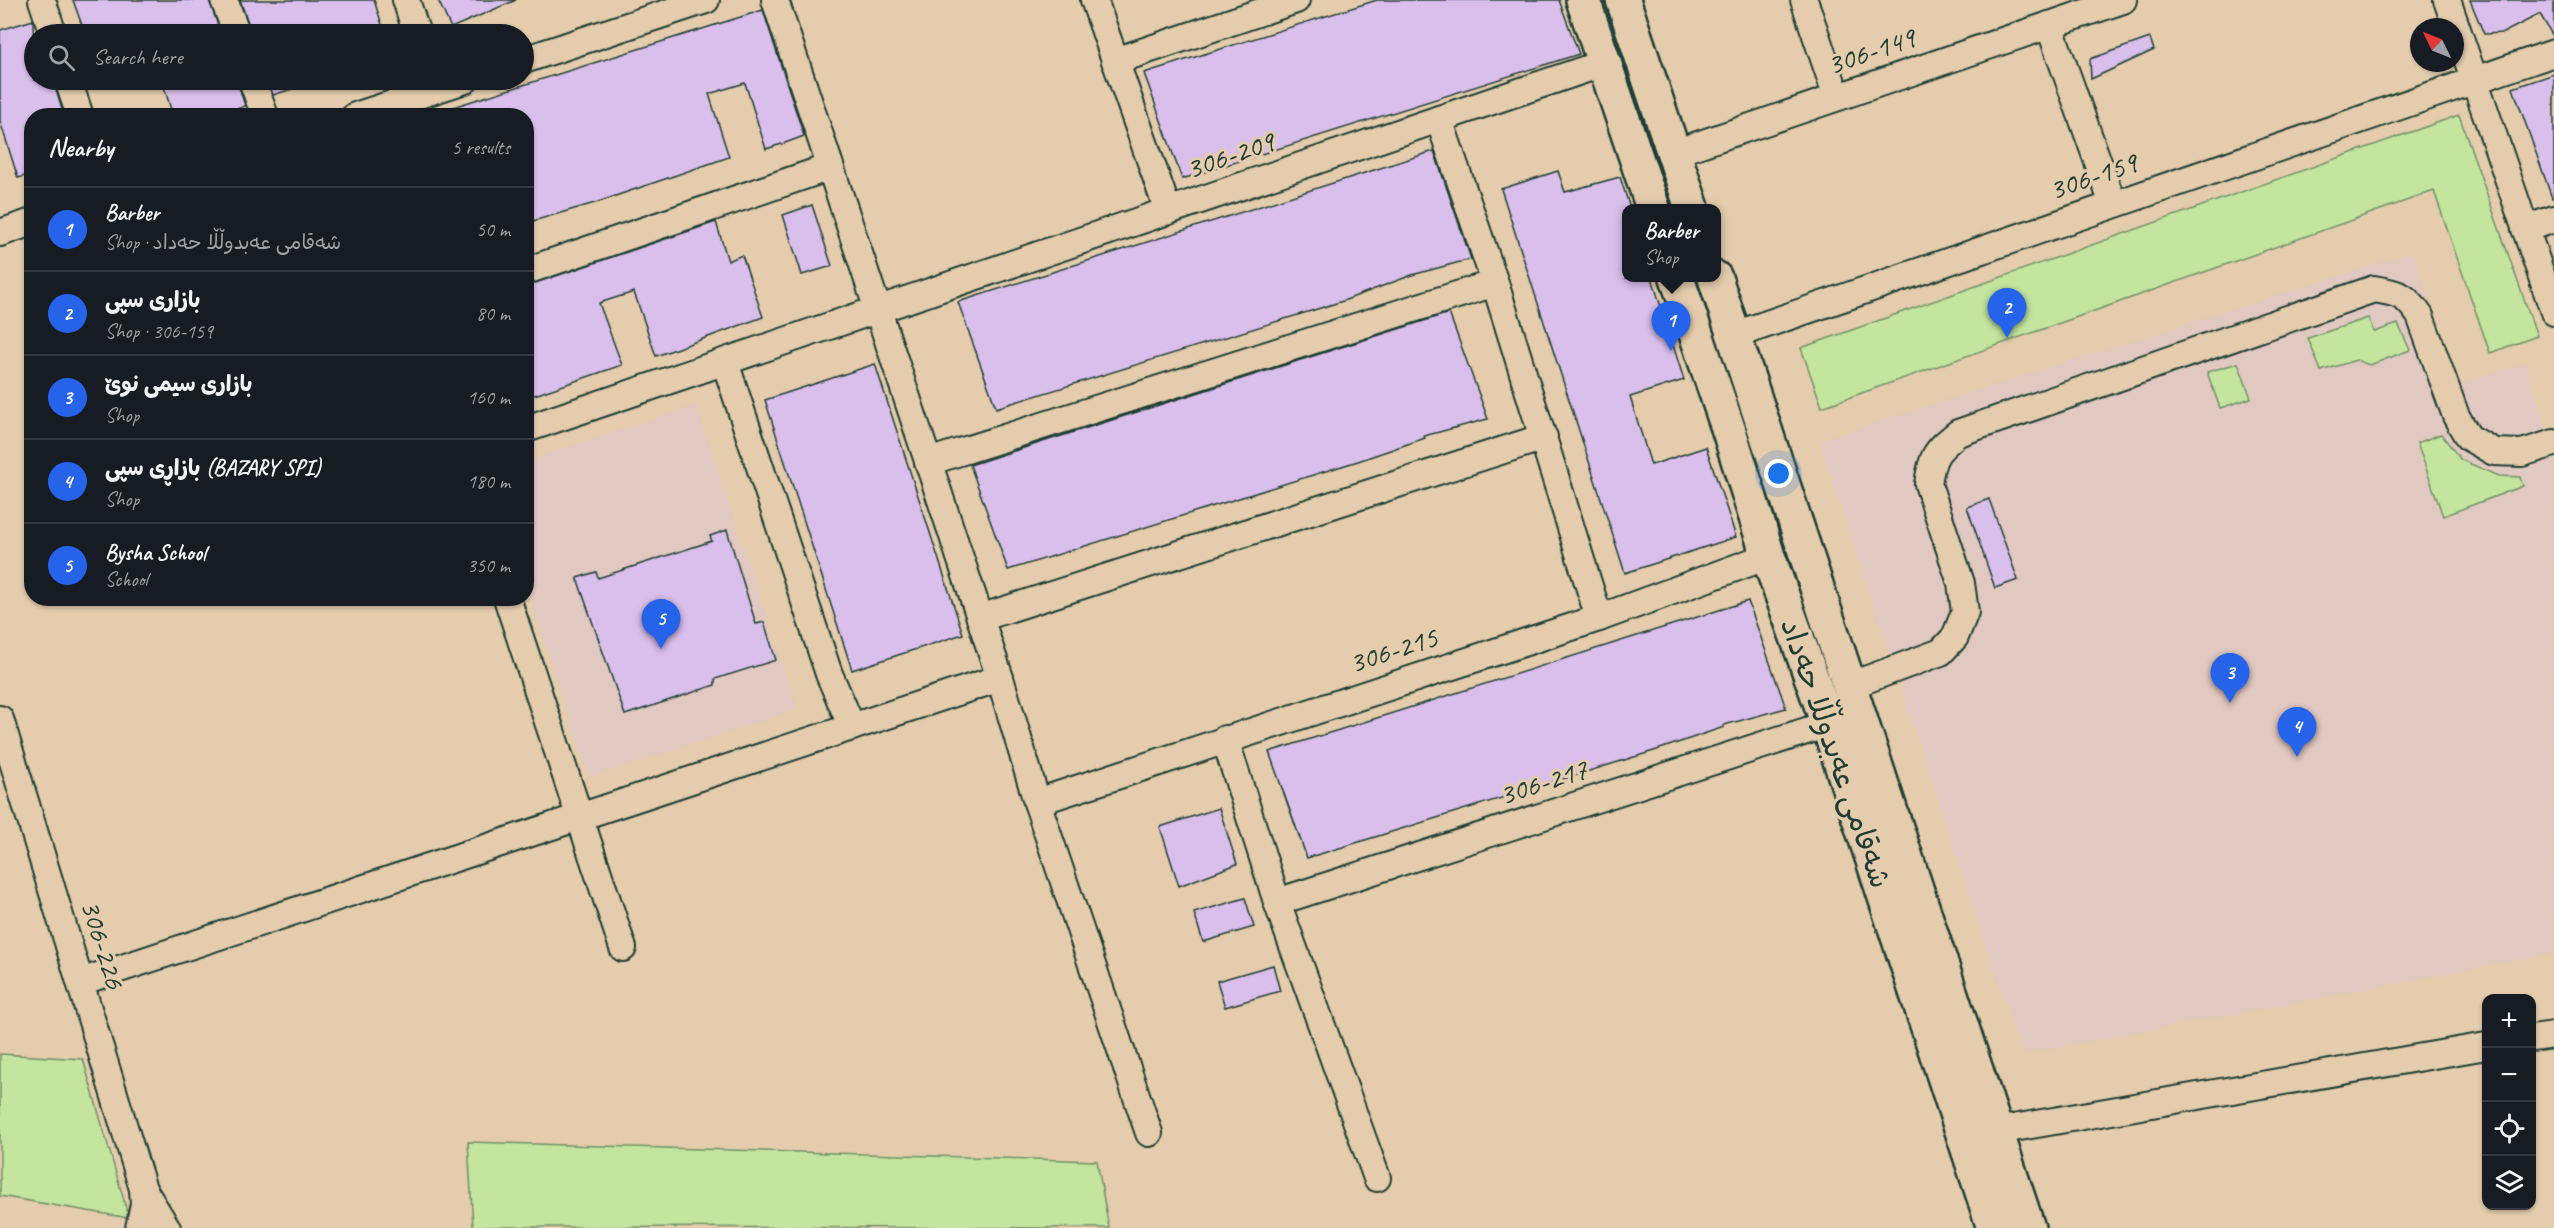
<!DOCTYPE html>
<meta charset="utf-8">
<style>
body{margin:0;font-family:Caveat,"Playpen Sans Arabic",sans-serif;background:#242831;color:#f1f3f6}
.controls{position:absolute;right:18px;bottom:18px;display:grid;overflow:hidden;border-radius:12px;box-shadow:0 2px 4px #0004}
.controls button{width:54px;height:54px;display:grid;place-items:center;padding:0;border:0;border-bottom:2px solid #363941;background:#171b24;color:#f1f3f6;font:30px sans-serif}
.compass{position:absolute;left:2410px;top:18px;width:54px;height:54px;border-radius:50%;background:#171b24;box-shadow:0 2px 4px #0004;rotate:313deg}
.you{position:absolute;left:1779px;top:474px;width:21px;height:21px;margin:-15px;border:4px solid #fff;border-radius:50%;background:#1a73e8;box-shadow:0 0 0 9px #1a73e833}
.badge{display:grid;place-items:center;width:39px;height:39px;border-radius:50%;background:#2563eb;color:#fff;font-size:20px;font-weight:700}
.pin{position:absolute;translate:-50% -50px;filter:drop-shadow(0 2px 3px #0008)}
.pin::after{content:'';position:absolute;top:32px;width:21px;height:18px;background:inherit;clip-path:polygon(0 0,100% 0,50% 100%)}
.popup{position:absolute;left:1622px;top:204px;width:99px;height:78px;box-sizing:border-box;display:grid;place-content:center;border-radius:12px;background:#171b24;filter:drop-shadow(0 2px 4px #0005);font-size:20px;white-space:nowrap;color:#9ea1a6}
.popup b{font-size:22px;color:#f1f3f6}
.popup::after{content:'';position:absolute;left:50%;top:100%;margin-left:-12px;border:12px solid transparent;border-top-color:#171b24}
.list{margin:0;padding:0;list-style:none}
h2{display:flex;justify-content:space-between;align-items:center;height:78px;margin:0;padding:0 24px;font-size:26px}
h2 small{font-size:20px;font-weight:400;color:#9ea1a6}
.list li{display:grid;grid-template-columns:39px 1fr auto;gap:18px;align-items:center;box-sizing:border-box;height:84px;padding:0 24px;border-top:2px solid #363941}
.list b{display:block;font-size:22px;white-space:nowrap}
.list p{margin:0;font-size:20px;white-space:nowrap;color:#9ea1a6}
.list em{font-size:20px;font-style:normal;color:#9ea1a6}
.icon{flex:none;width:33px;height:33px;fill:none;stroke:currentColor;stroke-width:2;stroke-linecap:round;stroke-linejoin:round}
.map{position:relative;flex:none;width:2554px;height:1228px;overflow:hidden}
.search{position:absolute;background:#171b24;box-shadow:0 2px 4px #0004;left:24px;top:24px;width:510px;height:66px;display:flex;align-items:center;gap:15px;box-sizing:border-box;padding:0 21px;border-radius:33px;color:#9ea1a6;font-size:22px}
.panel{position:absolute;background:#171b24;box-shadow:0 2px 4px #0004;left:24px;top:108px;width:510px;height:498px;border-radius:24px}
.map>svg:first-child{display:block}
.built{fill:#e1c8c0}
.green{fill:#c3e59e;stroke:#719169;stroke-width:1.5}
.building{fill:#dabeec;stroke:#1f3d34;stroke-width:1.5}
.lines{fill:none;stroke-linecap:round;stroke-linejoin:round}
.street-casing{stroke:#1f3d34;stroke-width:30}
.secondary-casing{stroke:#1f3d34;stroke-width:38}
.street{stroke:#e4ccad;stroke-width:26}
.secondary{stroke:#e4ccad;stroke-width:33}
.labels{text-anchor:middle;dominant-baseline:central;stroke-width:6;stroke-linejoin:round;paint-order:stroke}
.street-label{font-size:30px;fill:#1f3d34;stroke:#e4ccad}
</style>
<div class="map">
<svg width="2554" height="1228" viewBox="0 0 2554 1228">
<rect width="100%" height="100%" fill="#e4ccad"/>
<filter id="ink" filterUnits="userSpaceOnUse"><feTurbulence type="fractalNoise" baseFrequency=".0167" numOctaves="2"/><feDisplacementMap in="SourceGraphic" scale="12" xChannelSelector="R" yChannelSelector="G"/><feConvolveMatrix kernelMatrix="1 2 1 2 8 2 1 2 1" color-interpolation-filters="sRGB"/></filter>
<g filter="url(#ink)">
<g class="built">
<path d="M 2413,252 L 2458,384 L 2526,363 L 2554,453 L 2554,953 L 2022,1054 L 1819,441 Z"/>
<path d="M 696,405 L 797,709 L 589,778 L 527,589 L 526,461 Z"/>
</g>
<g class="green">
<path d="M 2459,115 L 2537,336 L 2490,353 L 2434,191 L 1822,407 L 1801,348 Z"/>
<path d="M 2368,318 L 2374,332 L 2398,324 L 2410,350 L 2370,365 L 2356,360 L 2321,371 L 2308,338 Z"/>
<path d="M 2238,363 L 2251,398 L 2220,408 L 2207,372 Z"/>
<path d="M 2441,434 L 2461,460 L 2499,476 L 2520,477 L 2523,486 L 2443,516 L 2417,443 Z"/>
<path d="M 0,1054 L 83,1059 L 129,1218 L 0,1196 Z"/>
<path d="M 468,1142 L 1097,1161 L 1109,1228 L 473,1227 Z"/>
</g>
<g class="building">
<path d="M 73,0 L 209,0 L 221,34 L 85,34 Z"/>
<path d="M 240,0 L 374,0 L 385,34 L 252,34 Z"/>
<path d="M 438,0 L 516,0 L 451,28 Z"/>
<path d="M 1377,0 L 1559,0 L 1579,54 L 1182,179 L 1144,73 Z"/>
<path d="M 2470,0 L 2554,0 L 2554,38 L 2540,14 L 2503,33 L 2484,34 Z"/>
<path d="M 763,10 L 804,136 L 785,143 L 766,149 L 745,83 L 725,89 L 709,94 L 729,157 L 595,203 L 526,223 L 526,116 L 441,116 L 440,111 Z"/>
<path d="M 33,20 L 34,80 L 53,80 L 64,116 L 32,116 L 32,174 L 18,178 L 0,121 L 0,30 Z"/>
<path d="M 2150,38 L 2154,50 L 2091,79 L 2090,59 Z"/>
<path d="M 2554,74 L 2554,197 L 2552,198 L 2513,88 Z"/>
<path d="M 162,80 L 237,80 L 245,106 L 218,116 L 173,116 Z"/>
<path d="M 268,80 L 311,80 L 311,83 L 273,95 Z"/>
<path d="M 1434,151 L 1471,259 L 1412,275 L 1343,301 L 996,408 L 958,302 Z"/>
<path d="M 1558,171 L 1565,192 L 1620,177 L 1630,208 L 1626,208 L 1626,278 L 1652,278 L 1684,380 L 1630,397 L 1651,465 L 1706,447 L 1736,537 L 1625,573 L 1501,189 Z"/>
<path d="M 812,205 L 832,266 L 802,275 L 783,215 Z"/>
<path d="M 716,222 L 728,261 L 742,255 L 763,317 L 656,356 L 634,292 L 599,303 L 622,365 L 526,398 L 526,286 Z"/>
<path d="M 1449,313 L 1488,419 L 1424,436 L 1425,438 L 1358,461 L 1008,570 L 970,465 Z"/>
<path d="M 875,364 L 963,634 L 852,670 L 765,400 Z"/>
<path d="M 1989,499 L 2018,580 L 1995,588 L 1967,507 Z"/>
<path d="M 727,530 L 756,624 L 764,622 L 776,660 L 715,679 L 715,685 L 625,715 L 577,578 L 596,572 L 598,578 L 712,541 L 710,536 Z"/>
<path d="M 1748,601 L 1786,708 L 1724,725 L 1724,727 L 1657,750 L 1307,858 L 1269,752 Z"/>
<path d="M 1219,808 L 1237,864 L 1179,886 L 1160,827 Z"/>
<path d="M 1245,898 L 1254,927 L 1203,942 L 1194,913 Z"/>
<path d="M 1273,965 L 1280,991 L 1225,1007 L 1217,981 Z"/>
</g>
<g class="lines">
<defs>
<g id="street">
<path d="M 42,0 L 53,34"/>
<path d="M 224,0 L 237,34"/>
<path d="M 406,0 L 417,34"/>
<path d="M 775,0 L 1000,678 L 1037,802 L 1149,1133"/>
<path d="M 1094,0 L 1168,211"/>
<path d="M 1804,0 L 1837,97"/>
<path d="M 2447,0 L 2554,312"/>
<path d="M 2049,25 L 2113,204"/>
<path d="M 524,60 L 706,0"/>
<path d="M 1115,61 L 1296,0"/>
<path d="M 68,80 L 80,116"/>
<path d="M 252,80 L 265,116"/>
<path d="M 355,116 L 465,80"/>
<path d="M 1439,119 L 1495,283 L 1599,618"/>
<path d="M 1674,153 L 2123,0"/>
<path d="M 2525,229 L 2554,219"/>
<path d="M 0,233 L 32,222"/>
<path d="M 526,271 L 830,167"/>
<path d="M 1735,335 L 2554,53"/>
<path d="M 725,362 L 829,674 L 852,727"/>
<path d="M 526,429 L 1604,63"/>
<path d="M 928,462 L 1495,283"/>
<path d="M 507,598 L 623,948"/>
<path d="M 980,618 L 1544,437"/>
<path d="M 1849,686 L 1941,652 L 1955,637 L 1965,612 L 1961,583 L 1928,484 C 1932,455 1936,451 1958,433 L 2374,289 C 2399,293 2406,295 2420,316 L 2456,416 L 2468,437 L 2494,452 L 2522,453 L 2554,443"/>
<path d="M 0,719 L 143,1189 L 167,1228"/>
<path d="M 1225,739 L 1277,902 L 1377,1178"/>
<path d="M 1037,802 L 1599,618 L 1768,556"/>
<path d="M 1277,902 L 1828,724"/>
<path d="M 80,982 L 1000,678"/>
<path d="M 2532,1038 L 2554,1035"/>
<path d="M 1996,1131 L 2486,1046"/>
<path d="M 139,1228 L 144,1204 L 143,1189"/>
</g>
<g id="secondary">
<path d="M 1583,0 L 1653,208"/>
<path d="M 1623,0 L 1692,208"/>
<path d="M 1677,278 L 1730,434 L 1768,556 L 1828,724 L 1994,1228"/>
<path d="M 1715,278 L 2028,1228"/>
</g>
</defs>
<use href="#street" class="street-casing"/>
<use href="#secondary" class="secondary-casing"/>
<use href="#street" class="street"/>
<use href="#secondary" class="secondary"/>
</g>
</g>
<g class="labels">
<g class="street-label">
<text transform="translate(1871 51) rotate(-19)">306-149</text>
<text transform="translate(1230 155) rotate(-19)">306-209</text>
<text transform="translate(2093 176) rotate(-19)">306-159</text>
<text transform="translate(1393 650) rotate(-18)">306-215</text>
<text transform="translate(1836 753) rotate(71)">شەقامی عەبدوڵڵا حەداد</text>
<text transform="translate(1543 782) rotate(-18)">306-217</text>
<text transform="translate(103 944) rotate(73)">306-226</text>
</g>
</g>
</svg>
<div class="controls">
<button>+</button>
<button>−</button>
<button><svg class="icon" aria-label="locate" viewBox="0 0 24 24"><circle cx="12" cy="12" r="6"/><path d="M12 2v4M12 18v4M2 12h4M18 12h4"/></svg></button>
<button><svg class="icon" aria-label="layers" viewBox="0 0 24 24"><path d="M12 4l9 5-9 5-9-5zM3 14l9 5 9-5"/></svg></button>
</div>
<svg class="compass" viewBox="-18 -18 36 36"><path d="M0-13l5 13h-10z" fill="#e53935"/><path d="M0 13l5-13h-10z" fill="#9ea1a6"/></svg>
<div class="you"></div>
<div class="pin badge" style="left:1671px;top:351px">1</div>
<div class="popup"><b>Barber</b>Shop</div>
<div class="pin badge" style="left:2007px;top:338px">2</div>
<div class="pin badge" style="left:2230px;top:703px">3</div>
<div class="pin badge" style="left:2297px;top:757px">4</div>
<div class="pin badge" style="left:661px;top:649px">5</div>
<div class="search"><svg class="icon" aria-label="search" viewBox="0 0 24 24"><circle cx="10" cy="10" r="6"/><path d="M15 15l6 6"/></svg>Search here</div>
<section class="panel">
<h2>Nearby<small>5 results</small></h2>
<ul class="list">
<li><span class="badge">1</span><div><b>Barber</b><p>Shop · شەقامی عەبدوڵڵا حەداد</p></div><em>50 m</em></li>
<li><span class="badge">2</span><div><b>بازاری سپی</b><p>Shop · 306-159</p></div><em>80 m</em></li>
<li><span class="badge">3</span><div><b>بازاری سیمی نوێ</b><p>Shop</p></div><em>160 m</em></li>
<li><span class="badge">4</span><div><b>بازاڕی سپی (BAZARY SPI)</b><p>Shop</p></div><em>180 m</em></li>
<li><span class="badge">5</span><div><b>Bysha School</b><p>School</p></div><em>350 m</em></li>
</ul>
</section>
</div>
